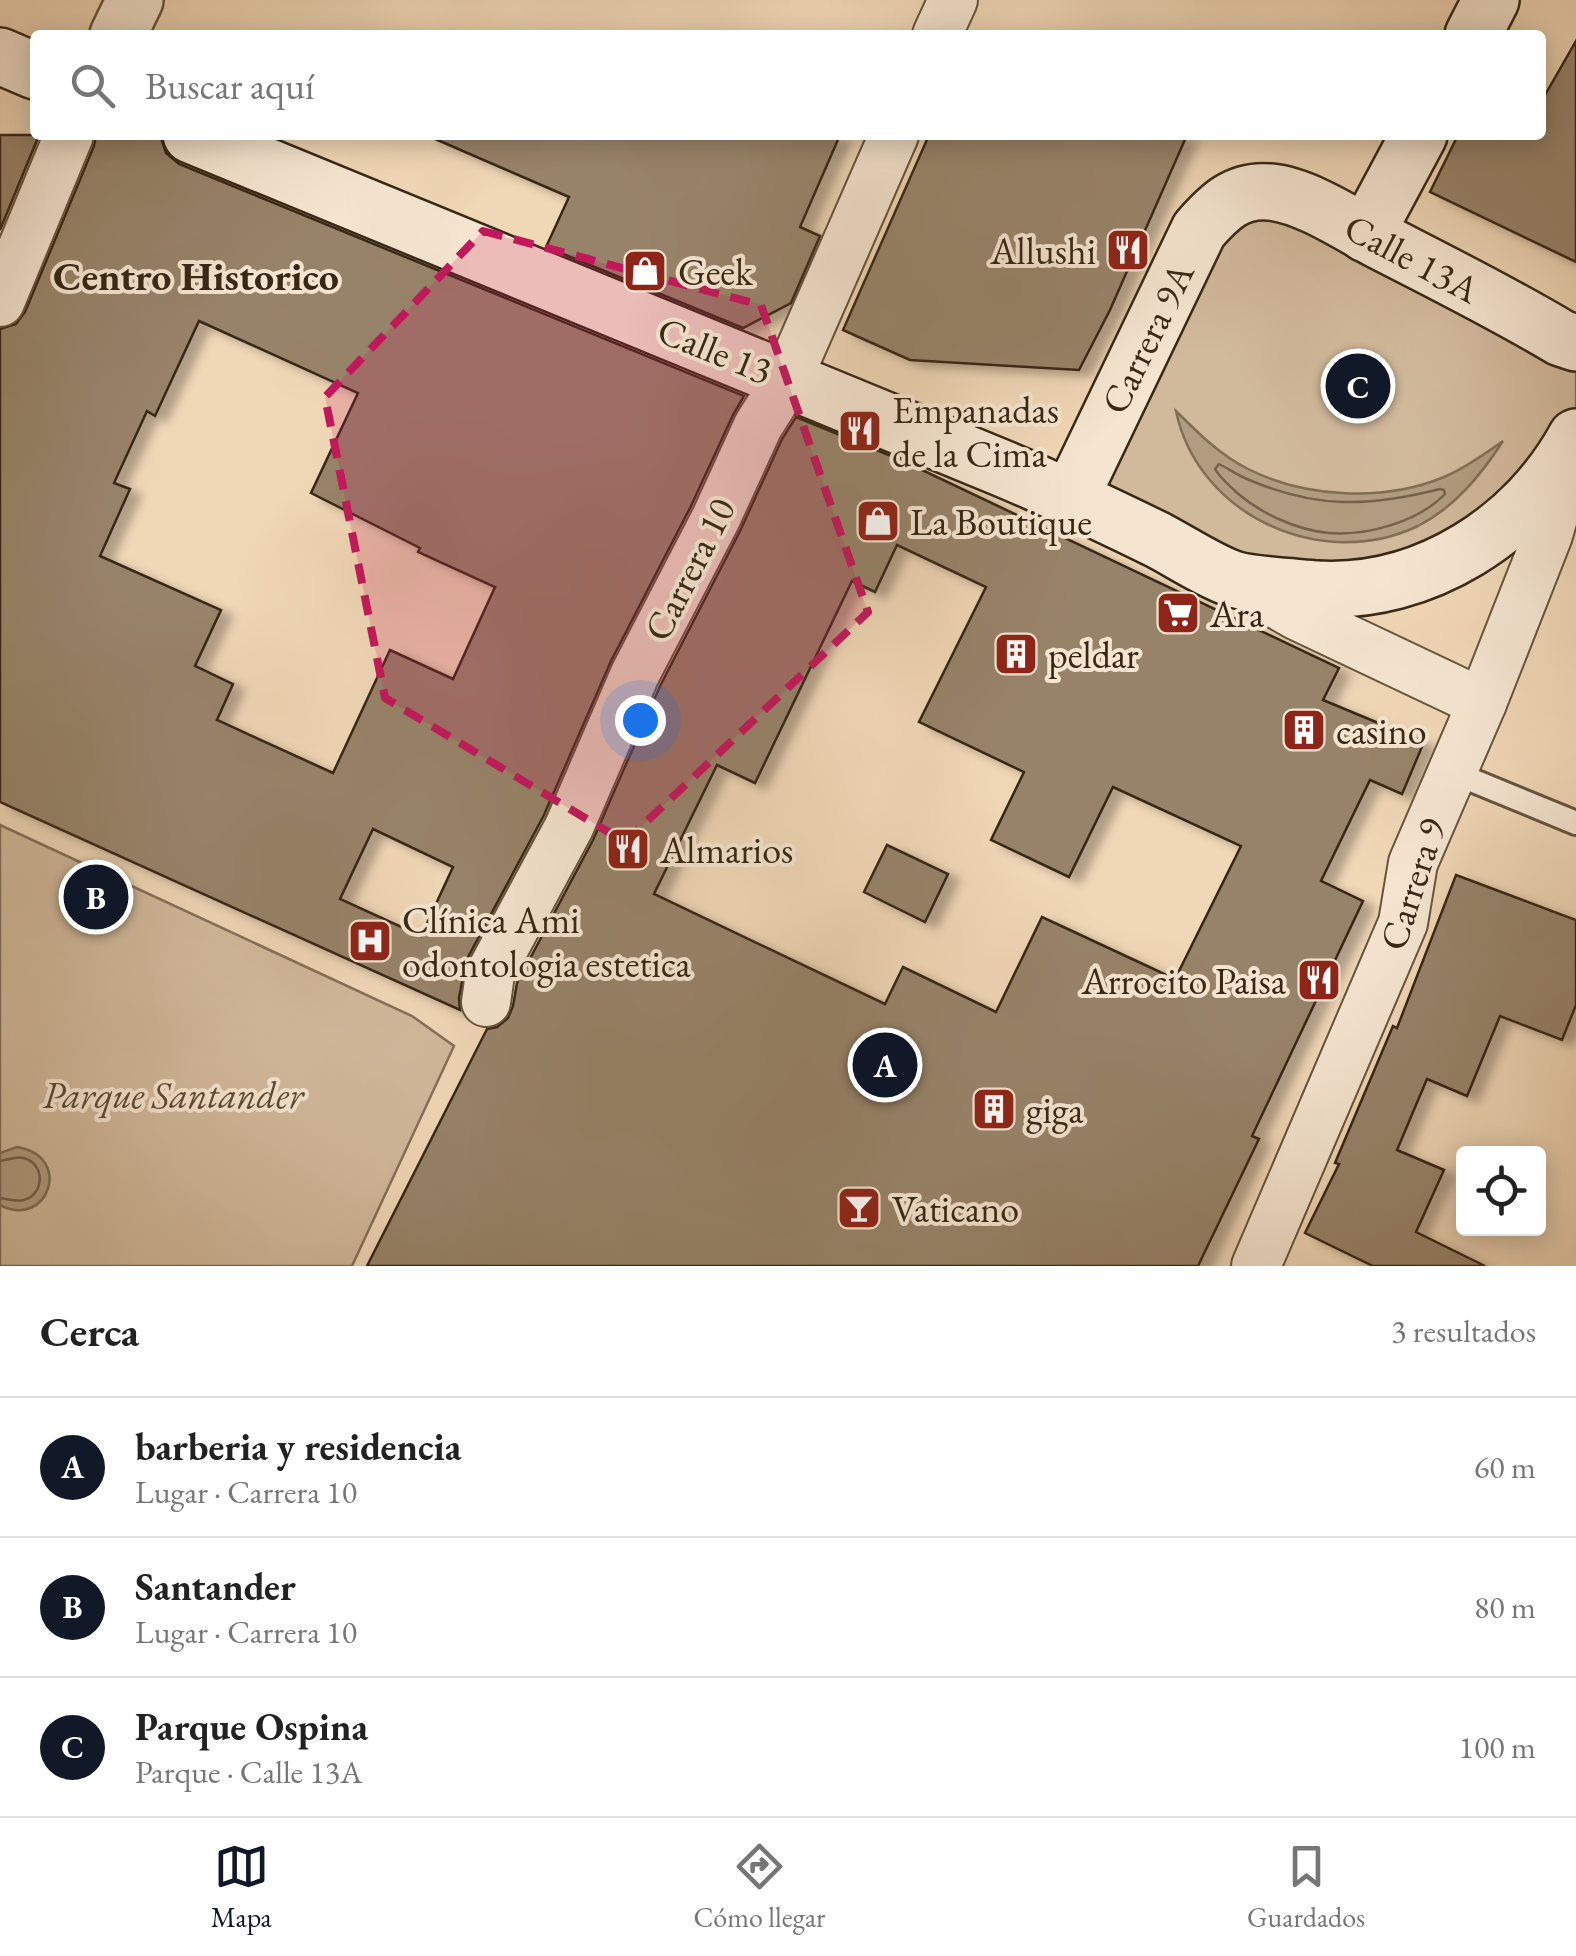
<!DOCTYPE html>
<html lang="es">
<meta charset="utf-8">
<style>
body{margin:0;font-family:"EB Garamond",serif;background:#f6f6f6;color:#222}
.controls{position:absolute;right:30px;bottom:30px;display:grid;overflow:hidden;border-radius:10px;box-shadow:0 5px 25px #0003}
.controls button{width:90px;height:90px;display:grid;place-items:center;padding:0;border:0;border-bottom:2px solid #e0e0e0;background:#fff;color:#222;font:50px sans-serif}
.you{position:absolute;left:640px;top:720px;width:35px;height:35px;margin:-25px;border:8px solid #fff;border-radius:50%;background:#1a73e8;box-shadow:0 0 0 15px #1a73e833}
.badge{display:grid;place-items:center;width:65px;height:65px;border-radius:50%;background:#111827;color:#fff;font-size:32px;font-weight:700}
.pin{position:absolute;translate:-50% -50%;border:5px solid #fff;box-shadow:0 2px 10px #0006}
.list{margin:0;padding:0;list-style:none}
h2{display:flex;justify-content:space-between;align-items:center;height:130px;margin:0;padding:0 40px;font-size:42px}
h2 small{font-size:32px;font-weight:400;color:#767676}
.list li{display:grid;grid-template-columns:65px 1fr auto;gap:30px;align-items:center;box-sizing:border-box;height:140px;padding:0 40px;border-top:2px solid #e0e0e0}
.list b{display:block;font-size:38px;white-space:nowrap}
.list p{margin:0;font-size:32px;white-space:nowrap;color:#767676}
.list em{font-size:32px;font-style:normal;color:#767676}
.icon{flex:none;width:55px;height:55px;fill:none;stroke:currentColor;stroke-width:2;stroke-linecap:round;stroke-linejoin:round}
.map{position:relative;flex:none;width:1576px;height:1266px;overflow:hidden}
.search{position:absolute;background:#fff;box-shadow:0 5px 25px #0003;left:30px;right:30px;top:30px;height:110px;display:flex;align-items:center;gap:25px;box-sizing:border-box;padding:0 35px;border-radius:10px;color:#767676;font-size:38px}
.sheet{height:550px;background:#fff}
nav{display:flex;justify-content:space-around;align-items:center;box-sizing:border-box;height:140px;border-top:2px solid #e0e0e0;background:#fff;font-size:28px;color:#767676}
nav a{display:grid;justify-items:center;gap:5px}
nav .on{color:#111827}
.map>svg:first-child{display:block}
.green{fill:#d1b99b;stroke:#847058;stroke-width:2.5}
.water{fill:#b19c7f;stroke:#806e55;stroke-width:2.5}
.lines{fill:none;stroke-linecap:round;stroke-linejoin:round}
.shore{stroke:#74624a;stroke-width:2.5}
.building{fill:#978369;stroke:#372815;stroke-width:2.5;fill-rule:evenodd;filter:url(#shadow)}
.service-casing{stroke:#65543d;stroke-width:28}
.minor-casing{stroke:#65543d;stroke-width:52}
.tertiary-casing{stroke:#65543d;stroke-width:60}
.secondary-casing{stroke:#372815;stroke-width:60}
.service{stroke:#f5e5d0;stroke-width:22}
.minor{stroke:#f5e5d0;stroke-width:48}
.tertiary{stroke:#f5e5d0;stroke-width:55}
.secondary{stroke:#f5e5d0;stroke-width:55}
.marked{fill:#c2185b;fill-opacity:0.2;stroke:#c2185b;stroke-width:8;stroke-dasharray:20 12;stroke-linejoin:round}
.labels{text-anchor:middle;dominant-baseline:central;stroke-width:8;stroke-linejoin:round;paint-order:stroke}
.poi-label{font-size:38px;fill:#372815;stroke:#f5e5d0;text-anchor:start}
.street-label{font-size:38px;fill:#372815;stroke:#f5e5d0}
.park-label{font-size:38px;font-style:italic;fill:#5e4c36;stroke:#f5e5d0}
.neighbourhood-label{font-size:40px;font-weight:bold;fill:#372815;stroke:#f5e5d0}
</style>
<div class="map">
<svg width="1576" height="1266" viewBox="0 0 1576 1266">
<defs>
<filter id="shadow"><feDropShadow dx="11" dy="6" stdDeviation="5" flood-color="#0004"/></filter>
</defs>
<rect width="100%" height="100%" fill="#f0d7b6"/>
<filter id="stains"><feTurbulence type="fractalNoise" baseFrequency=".002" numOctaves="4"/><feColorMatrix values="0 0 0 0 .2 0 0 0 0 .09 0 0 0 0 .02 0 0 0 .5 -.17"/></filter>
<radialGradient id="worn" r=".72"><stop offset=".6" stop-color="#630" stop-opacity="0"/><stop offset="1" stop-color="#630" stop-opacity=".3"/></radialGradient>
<g class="green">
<path d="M 1257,208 L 1576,360 L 1576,411 L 1503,505 L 1378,571 L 1247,560 L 1097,481 L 1198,263 Z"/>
<path d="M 0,825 L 412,1016 L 454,1046 L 352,1266 L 0,1266 Z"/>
</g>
<g class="water">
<path d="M 1176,411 C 1198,433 1220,455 1248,469 C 1306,498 1384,502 1444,477 C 1465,468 1485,454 1503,441 C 1481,475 1455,507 1418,526 C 1322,572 1198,516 1176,411 Z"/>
<path d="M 17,1147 C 74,1156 48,1230 0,1205 L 0,1153 Z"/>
</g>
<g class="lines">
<g class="shore">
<path d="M 1219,464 C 1229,469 1237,475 1247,479 C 1316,509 1369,507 1440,489 L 1444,490 L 1445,494 C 1418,522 1367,536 1329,533 C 1296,530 1260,513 1236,492 C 1228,484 1220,478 1215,469 Z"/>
<path d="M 0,1161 C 8,1160 16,1156 24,1158 C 45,1164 45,1194 24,1200 C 16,1202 8,1199 0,1198"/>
</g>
</g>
<g class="building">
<path d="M 1576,41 L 1576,262 L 1430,192 L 1458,135 L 1541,135 L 1541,102 Z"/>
<path d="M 0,135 L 39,135 L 0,230 Z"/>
<path d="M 96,135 L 160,135 L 166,153 L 179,164 L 744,396 L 733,415 L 691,506 L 611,661 L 544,815 L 466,961 L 459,998 L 460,1010 L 0,802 L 0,329 L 16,324 L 25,312 L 94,146 ZM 199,321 L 358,393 L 311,493 L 420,548 L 418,552 L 495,587 L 453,679 L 390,650 L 333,773 L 217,720 L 233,684 L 195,666 L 221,610 L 100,556 L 130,489 L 114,483 L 147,411 L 155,416 ZM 373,829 L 453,867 L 421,936 L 340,899 Z"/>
<path d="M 426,135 L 840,135 L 800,227 L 820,236 L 791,303 L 743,328 L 546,247 L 569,197 Z"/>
<path d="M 929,135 L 1187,135 L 1110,310 L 1079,370 L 910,360 L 843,330 Z"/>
<path d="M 796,417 L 901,460 L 1339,668 L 1323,700 L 1424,742 L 1402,794 L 1370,780 L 1321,881 L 1363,901 L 1252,1136 L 1259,1139 L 1198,1266 L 367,1266 L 487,1029 L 497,1027 L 508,1018 L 513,1006 L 517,983 L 593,840 L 660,686 L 740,531 L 782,439 ZM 897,545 L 986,587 L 919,722 L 1024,772 L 991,840 L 1069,877 L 1113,787 L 1241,846 L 1175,979 L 1042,917 L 996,1012 L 903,967 L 885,1004 L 654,894 L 717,765 L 755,783 L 852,581 L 875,592 Z"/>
<path d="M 887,845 L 948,874 L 925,922 L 864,892 Z"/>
<path d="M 1456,875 L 1576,920 L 1576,1005 L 1562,1040 L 1500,1016 L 1467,1096 L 1427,1079 L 1397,1150 L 1444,1170 L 1416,1232 L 1485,1266 L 1373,1266 L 1305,1233 L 1339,1164 L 1335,1163 L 1393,1026 L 1397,1028 Z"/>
</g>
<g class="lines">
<defs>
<path id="service" d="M 1452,772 L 1576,823"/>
<g id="minor">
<path d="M 937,35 L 953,0"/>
<path d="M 0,302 L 69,135"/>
<path d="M 1239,582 L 1296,615 L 1482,703"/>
<path d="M 486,1002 L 490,974 L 569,827 L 635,674 L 716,518 L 758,426 L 787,380 L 894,135"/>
<path d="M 1256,1266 L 1403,923 L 1413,863 L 1482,703 L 1548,535 L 1572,451"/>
</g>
<path id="tertiary" d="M 118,35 L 135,0"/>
<g id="secondary">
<path d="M 1473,35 L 1491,0"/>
<path d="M 0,56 L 35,71"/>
<path d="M 191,135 C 462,246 733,358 1004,469 C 1056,491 1107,515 1158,540 C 1179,551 1211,572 1233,579 C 1252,585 1296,587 1317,589 C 1425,595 1526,529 1576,437"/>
<path d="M 1366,234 L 1419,135"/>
<path d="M 1071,497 L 1199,230 C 1219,207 1237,189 1270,192 C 1304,195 1347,223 1376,239 C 1438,271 1501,302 1561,338 L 1576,343"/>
</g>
</defs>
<use href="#service" class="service-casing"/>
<use href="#minor" class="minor-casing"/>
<use href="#tertiary" class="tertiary-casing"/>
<use href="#secondary" class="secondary-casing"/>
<use href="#service" class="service"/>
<use href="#minor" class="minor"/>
<use href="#tertiary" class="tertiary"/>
<use href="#secondary" class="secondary"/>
</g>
<path class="marked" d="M 483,231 L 761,305 L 868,612 L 625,842 L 385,698 L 325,397 Z"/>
<defs>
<symbol id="restaurant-square" viewBox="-11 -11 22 22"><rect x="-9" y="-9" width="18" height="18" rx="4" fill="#8f2418" stroke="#f5e5d0"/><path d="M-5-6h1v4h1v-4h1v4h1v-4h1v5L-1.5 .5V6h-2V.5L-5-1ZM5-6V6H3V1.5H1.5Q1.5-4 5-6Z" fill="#fff"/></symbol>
<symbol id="shop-square" viewBox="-11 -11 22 22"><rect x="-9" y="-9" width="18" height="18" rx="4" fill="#8f2418" stroke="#f5e5d0"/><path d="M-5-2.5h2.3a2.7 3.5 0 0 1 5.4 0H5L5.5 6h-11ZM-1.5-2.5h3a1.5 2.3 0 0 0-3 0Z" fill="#fff"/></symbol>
<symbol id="supermarket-square" viewBox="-11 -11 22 22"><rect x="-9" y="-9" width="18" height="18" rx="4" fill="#8f2418" stroke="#f5e5d0"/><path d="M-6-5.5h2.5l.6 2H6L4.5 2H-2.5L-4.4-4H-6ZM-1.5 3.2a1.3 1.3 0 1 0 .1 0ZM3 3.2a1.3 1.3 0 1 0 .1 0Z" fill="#fff"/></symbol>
<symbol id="building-square" viewBox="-11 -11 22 22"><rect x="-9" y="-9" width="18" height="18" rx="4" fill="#8f2418" stroke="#f5e5d0"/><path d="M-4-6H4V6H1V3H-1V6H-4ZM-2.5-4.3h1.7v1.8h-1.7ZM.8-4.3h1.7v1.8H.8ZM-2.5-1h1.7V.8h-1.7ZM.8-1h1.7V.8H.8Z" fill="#fff"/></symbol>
<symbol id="hospital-square" viewBox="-11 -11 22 22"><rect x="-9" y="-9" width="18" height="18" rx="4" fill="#8f2418" stroke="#f5e5d0"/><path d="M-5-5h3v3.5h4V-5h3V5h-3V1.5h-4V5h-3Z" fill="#fff"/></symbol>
<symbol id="bar-square" viewBox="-11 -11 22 22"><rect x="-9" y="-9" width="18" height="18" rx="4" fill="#8f2418" stroke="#f5e5d0"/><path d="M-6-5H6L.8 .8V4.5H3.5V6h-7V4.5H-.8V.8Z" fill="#fff"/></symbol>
</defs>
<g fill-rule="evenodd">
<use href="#restaurant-square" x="1103" y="225" width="50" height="50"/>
<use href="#shop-square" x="620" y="246" width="50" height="50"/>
<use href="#restaurant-square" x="835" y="406" width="50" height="50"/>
<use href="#shop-square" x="853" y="496" width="50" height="50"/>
<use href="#supermarket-square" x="1153" y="588" width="50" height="50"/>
<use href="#building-square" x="991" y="629" width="50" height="50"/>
<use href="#building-square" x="1279" y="705" width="50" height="50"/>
<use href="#restaurant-square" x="603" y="824" width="50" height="50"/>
<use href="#hospital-square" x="345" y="916" width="50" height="50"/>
<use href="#restaurant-square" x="1294" y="955" width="50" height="50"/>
<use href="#building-square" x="969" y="1084" width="50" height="50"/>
<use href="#bar-square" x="834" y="1183" width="50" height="50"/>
</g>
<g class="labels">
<g class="poi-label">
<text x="1096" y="250" text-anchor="end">Allushi</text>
<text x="678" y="271">Geek</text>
<text x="892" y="409">Empanadas<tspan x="892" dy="44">de la Cima</tspan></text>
<text x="910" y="521">La Boutique</text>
<text x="1210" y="613">Ara</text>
<text x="1048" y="654">peldar</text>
<text x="1336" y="730">casino</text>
<text x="660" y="849">Almarios</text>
<text x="402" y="919">Clínica Ami<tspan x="402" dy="44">odontologia estetica</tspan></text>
<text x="1286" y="980" text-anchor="end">Arrocito Paisa</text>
<text x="1026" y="1109">giga</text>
<text x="892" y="1208">Vaticano</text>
</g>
<g class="street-label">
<text transform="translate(1412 258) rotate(28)">Calle 13A</text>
<text transform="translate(1147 338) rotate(-64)">Carrera 9A</text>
<text transform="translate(715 350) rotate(22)">Calle 13</text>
<text transform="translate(689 569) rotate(-63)">Carrera 10</text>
<text transform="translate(1412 884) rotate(-72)">Carrera 9</text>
</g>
<g class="park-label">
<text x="173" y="1094">Parque Santander</text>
</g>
<g class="neighbourhood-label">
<text x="196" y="276">Centro Historico</text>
</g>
</g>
<rect width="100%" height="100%" filter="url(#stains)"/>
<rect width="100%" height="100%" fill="url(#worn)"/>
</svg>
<div class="controls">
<button><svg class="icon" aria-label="locate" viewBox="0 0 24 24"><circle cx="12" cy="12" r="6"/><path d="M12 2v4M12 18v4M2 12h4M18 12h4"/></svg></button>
</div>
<div class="you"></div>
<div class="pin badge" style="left:885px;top:1065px">A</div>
<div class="pin badge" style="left:96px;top:897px">B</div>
<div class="pin badge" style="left:1358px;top:386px">C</div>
<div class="search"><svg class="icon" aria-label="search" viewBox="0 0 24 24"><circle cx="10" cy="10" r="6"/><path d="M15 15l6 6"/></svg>Buscar aquí</div>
</div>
<section class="sheet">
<h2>Cerca<small>3 resultados</small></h2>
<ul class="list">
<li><span class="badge">A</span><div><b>barberia y residencia</b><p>Lugar · Carrera 10</p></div><em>60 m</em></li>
<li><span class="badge">B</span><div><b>Santander</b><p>Lugar · Carrera 10</p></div><em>80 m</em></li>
<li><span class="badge">C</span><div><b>Parque Ospina</b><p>Parque · Calle 13A</p></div><em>100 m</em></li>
</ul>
</section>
<nav>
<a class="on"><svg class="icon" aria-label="map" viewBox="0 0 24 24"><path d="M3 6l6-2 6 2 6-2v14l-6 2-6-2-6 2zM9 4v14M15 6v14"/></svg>Mapa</a>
<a><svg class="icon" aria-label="directions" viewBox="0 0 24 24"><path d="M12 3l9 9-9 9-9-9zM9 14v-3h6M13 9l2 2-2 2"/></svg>Cómo llegar</a>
<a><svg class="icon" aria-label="saved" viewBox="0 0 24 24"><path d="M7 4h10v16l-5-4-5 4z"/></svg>Guardados</a>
</nav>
